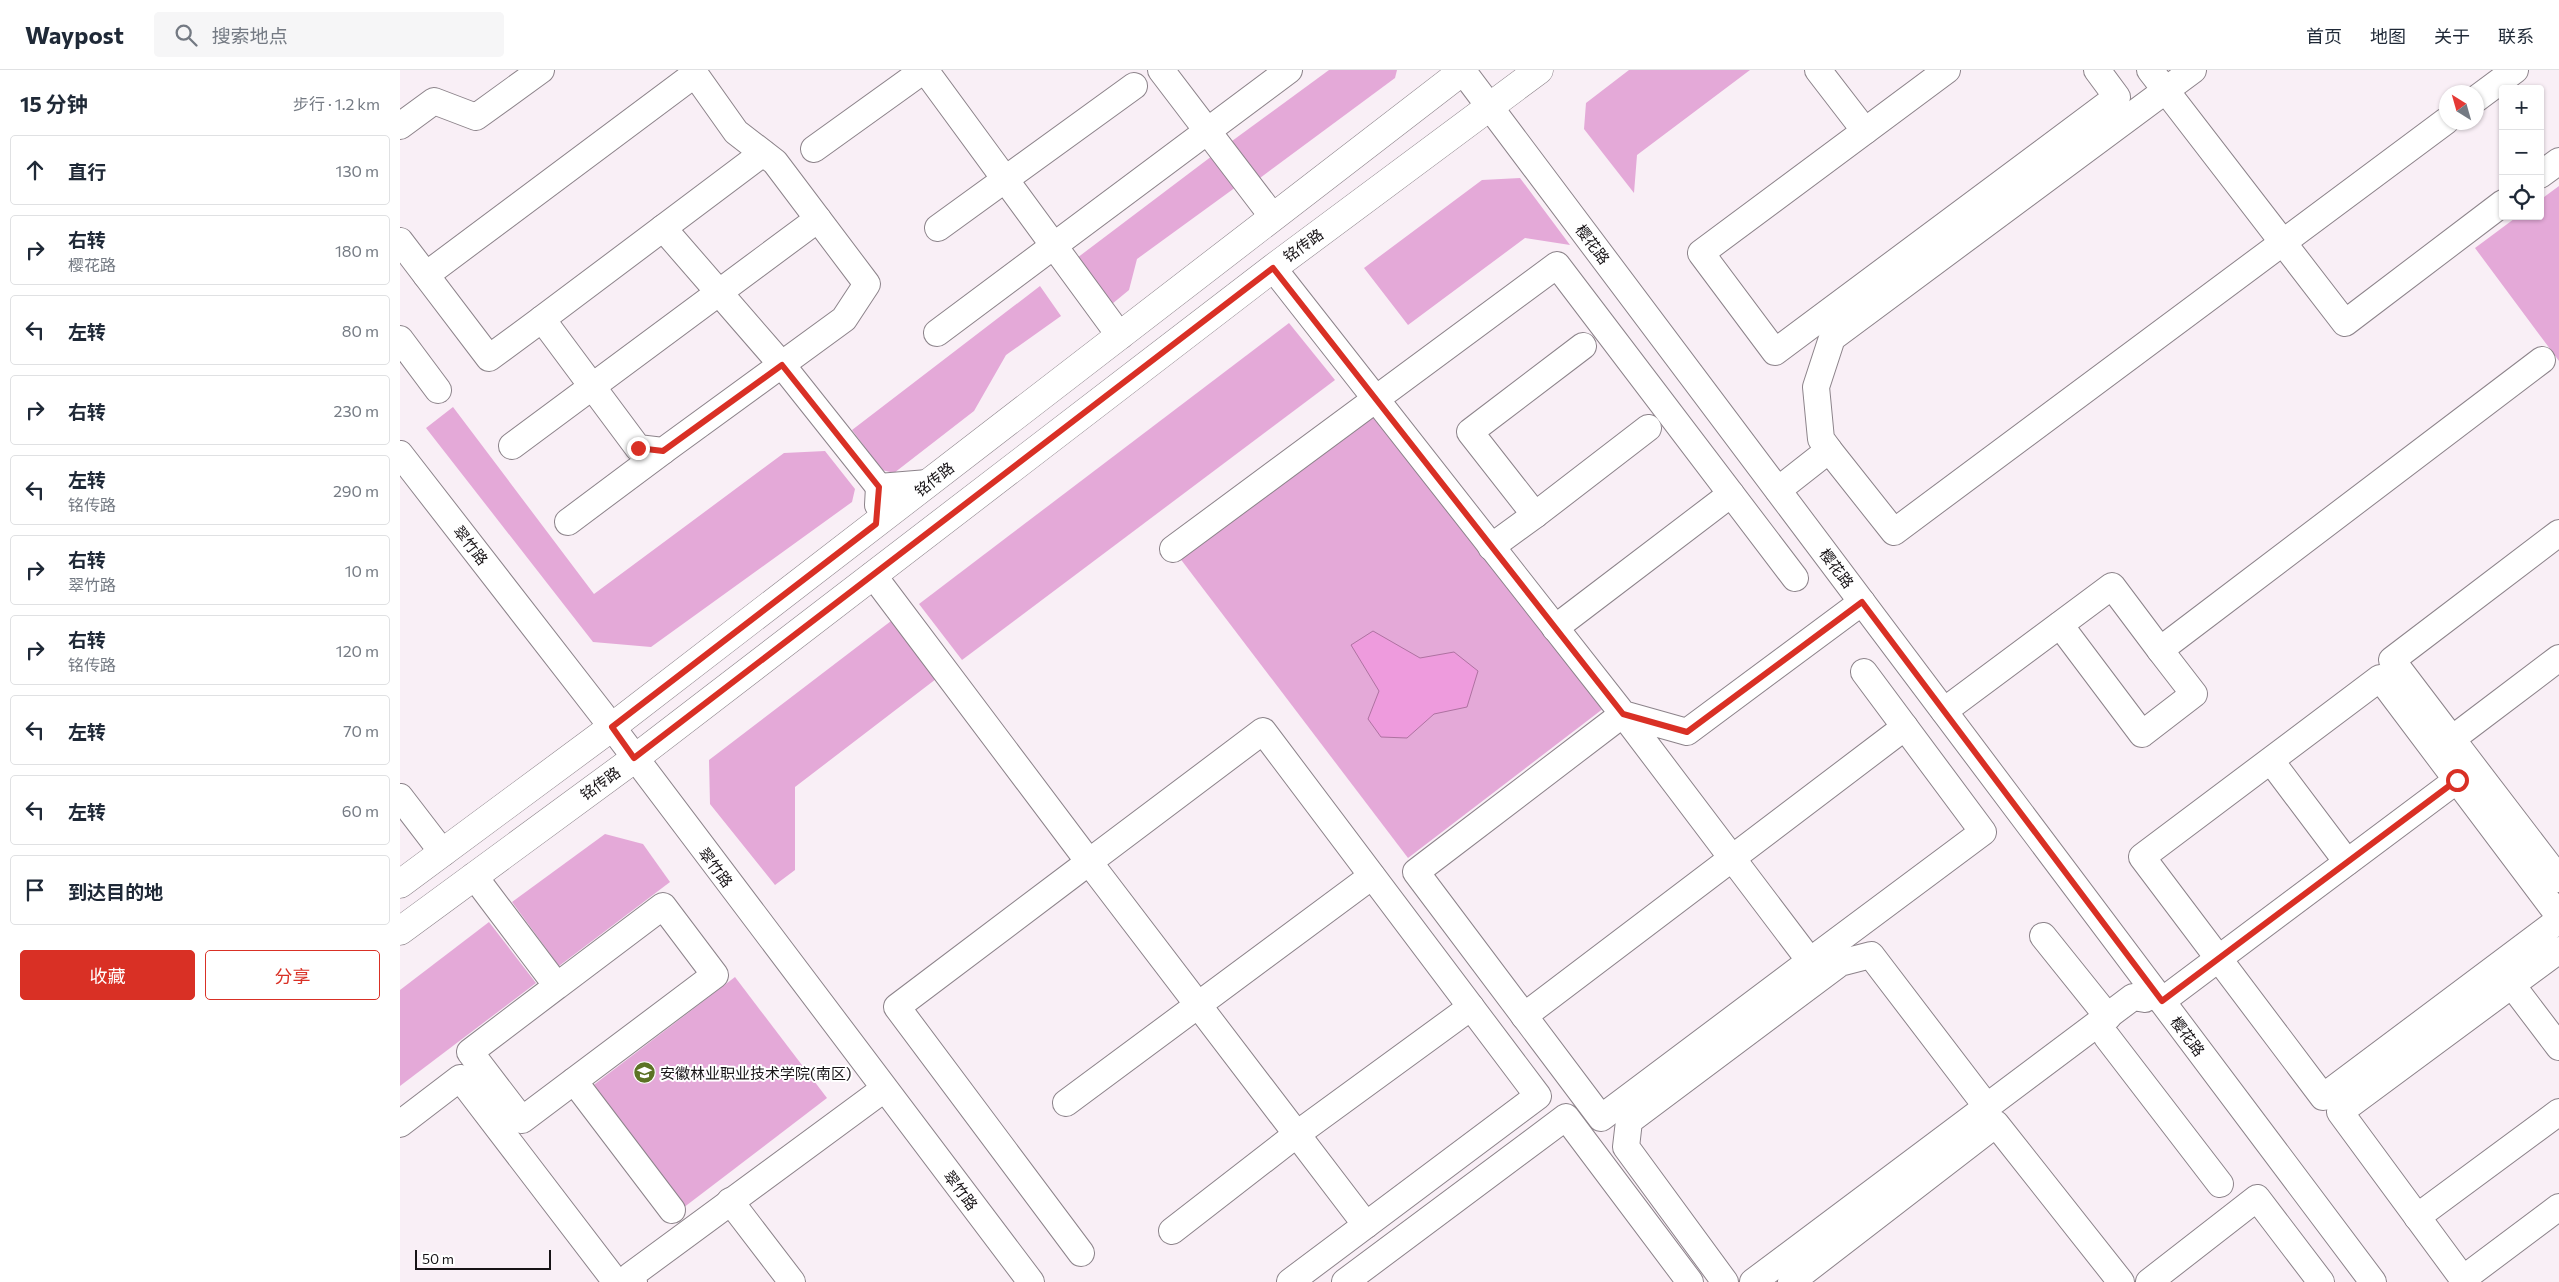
<!DOCTYPE html>
<html lang="zh">
<meta charset="utf-8">
<style>
body{margin:0;font-family:Commissioner,"Noto Sans SC",sans-serif;background:#f6f6f7;color:#1f2937}
.controls{position:absolute;right:15px;top:15px;display:grid;overflow:hidden;border-radius:5px;box-shadow:0 1px 4px #0004}
.controls button{width:45px;height:45px;display:grid;place-items:center;padding:0;border:0;border-bottom:1px solid #e0e1e3;background:#fff;color:#1f2937;font:25px sans-serif}
.compass{position:absolute;left:2039px;top:15px;width:45px;height:45px;border-radius:50%;background:#fff;box-shadow:0 1px 4px #0004;rotate:323deg}
.scale{position:absolute;left:15px;bottom:12px;width:136px;box-sizing:border-box;padding-left:5px;border:2px solid #171316;border-top:0;font-size:14px;line-height:18px;white-space:nowrap;color:#171316;-webkit-text-stroke:4px #fff;paint-order:stroke}
.stop{position:absolute;width:15px;height:15px;margin:-11px;border:4px solid #d93025;border-radius:50%;background:#fff}
.stop.end{background:#d93025;border-color:#fff;box-shadow:0 1px 5px #0008}
.list{margin:0;padding:0;list-style:none}
h2{display:flex;justify-content:space-between;align-items:center;height:65px;margin:0;padding:0 20px;font-size:21px}
h2 small{font-size:16px;font-weight:400;color:#747a83}
.list li{display:grid;grid-template-columns:32px 1fr auto;gap:15px;align-items:center;box-sizing:border-box;height:70px;margin:0 10px 10px;padding:0 10px;border:1px solid #e0e1e3;border-radius:5px}
.list b{display:block;font-size:19px;white-space:nowrap}
.list p{margin:0;font-size:16px;white-space:nowrap;color:#747a83}
.list em{font-size:16px;font-style:normal;color:#747a83}
.actions{display:flex;gap:10px;padding:15px 20px}
.actions a{flex:1;padding:11px 0;border:1px solid #d93025;border-radius:5px;text-align:center;font-size:18px;color:#d93025}
.actions .main{background:#d93025;color:#fff}
.icon{flex:none;width:28px;height:28px;fill:none;stroke:currentColor;stroke-width:2;stroke-linecap:round;stroke-linejoin:round}
.map{position:relative;flex:none;width:2159px;height:1212px;overflow:hidden}
header{display:flex;align-items:center;gap:30px;box-sizing:border-box;height:70px;padding:0 25px;background:#fff;border-bottom:1px solid #e0e1e3}
header strong{font-size:24px}
nav{display:flex;gap:28px;margin-inline-start:auto;font-size:18px}
.search{width:350px;height:45px;background:#f6f6f7;display:flex;align-items:center;gap:12px;box-sizing:border-box;padding:0 18px;border-radius:5px;color:#747a83;font-size:19px}
main{display:flex}
aside{flex:1;background:#fff}
.map>svg:first-child{display:block}
.green{fill:#e4a9d8}
.water{fill:#ee9bdd;stroke:#ae72a1}
.lines{fill:none;stroke-linecap:round;stroke-linejoin:round}
.minor-casing{stroke:#8c838a;stroke-width:28}
.major-casing{stroke:#8c838a;stroke-width:29}
.minor{stroke:#fff;stroke-width:26}
.major{stroke:#fff;stroke-width:28}
.route{stroke:#d93025;stroke-width:6}
.labels{text-anchor:middle;dominant-baseline:central;stroke-width:4;stroke-linejoin:round;paint-order:stroke}
.street-label{font-size:15px;fill:#171316;stroke:#fff}
.poi-label{font-size:15px;fill:#171316;stroke:#fff;text-anchor:start}
</style>
<header>
<strong>Waypost</strong>
<div class="search"><svg class="icon" aria-label="search" viewBox="0 0 24 24"><circle cx="10" cy="10" r="6"/><path d="M15 15l6 6"/></svg>搜索地点</div>
<nav><a>首页</a><a>地图</a><a>关于</a><a>联系</a></nav>
</header>
<main>
<aside>
<h2>15 分钟<small>步行 · 1.2 km</small></h2>
<ul class="list">
<li><svg class="icon" aria-label="ahead" viewBox="0 0 24 24"><path d="M12 20V5M6 11l6-6 6 6"/></svg><div><b>直行</b></div><em>130 m</em></li>
<li><svg class="icon" aria-label="right" viewBox="0 0 24 24"><path d="M7 20v-9h11M14 6l5 5-5 5"/></svg><div><b>右转</b><p>樱花路</p></div><em>180 m</em></li>
<li><svg class="icon" aria-label="left" viewBox="0 0 24 24"><path d="M17 20v-9H6M10 6l-5 5 5 5"/></svg><div><b>左转</b></div><em>80 m</em></li>
<li><svg class="icon" aria-label="right" viewBox="0 0 24 24"><path d="M7 20v-9h11M14 6l5 5-5 5"/></svg><div><b>右转</b></div><em>230 m</em></li>
<li><svg class="icon" aria-label="left" viewBox="0 0 24 24"><path d="M17 20v-9H6M10 6l-5 5 5 5"/></svg><div><b>左转</b><p>铭传路</p></div><em>290 m</em></li>
<li><svg class="icon" aria-label="right" viewBox="0 0 24 24"><path d="M7 20v-9h11M14 6l5 5-5 5"/></svg><div><b>右转</b><p>翠竹路</p></div><em>10 m</em></li>
<li><svg class="icon" aria-label="right" viewBox="0 0 24 24"><path d="M7 20v-9h11M14 6l5 5-5 5"/></svg><div><b>右转</b><p>铭传路</p></div><em>120 m</em></li>
<li><svg class="icon" aria-label="left" viewBox="0 0 24 24"><path d="M17 20v-9H6M10 6l-5 5 5 5"/></svg><div><b>左转</b></div><em>70 m</em></li>
<li><svg class="icon" aria-label="left" viewBox="0 0 24 24"><path d="M17 20v-9H6M10 6l-5 5 5 5"/></svg><div><b>左转</b></div><em>60 m</em></li>
<li><svg class="icon" aria-label="arrive" viewBox="0 0 24 24"><path d="M6 21V4h12l-3 4 3 4H6"/></svg><div><b>到达目的地</b></div></li>
</ul>
<div class="actions"><a class="main">收藏</a><a>分享</a></div>
</aside>
<div class="map">
<svg width="2159" height="1212" viewBox="0 0 2159 1212">
<rect width="100%" height="100%" fill="#f9eff6"/>
<g class="green">
<path d="M 929,0 L 997,0 L 995,8 L 860,108 L 832,71 Z"/>
<path d="M 1229,0 L 1350,0 L 1237,85 L 1234,123 L 1184,59 L 1186,33 Z"/>
<path d="M 812,86 L 836,117 L 737,189 L 729,220 L 712,234 L 677,188 Z"/>
<path d="M 1120,108 L 1170,175 L 1125,168 L 1008,255 L 964,198 L 1082,110 Z"/>
<path d="M 2159,116 L 2159,291 L 2075,178 L 2118,146 L 2140,146 L 2140,130 Z"/>
<path d="M 640,216 L 661,246 L 606,285 L 574,341 L 494,403 L 482,400 L 452,360 Z"/>
<path d="M 889,253 L 935,310 L 562,590 L 519,534 Z"/>
<path d="M 53,337 L 194,524 L 384,383 L 425,381 L 455,419 L 452,432 L 251,577 L 193,572 L 26,358 Z"/>
<path d="M 975,338 L 1204,638 L 1008,788 L 779,487 Z"/>
<path d="M 491,551 L 536,609 L 395,717 L 395,800 L 375,815 L 310,734 L 309,690 Z"/>
<path d="M 205,764 L 243,774 L 270,812 L 159,896 L 112,832 Z"/>
<path d="M 89,852 L 136,913 L 0,1016 L 0,920 Z"/>
<path d="M 335,907 L 427,1028 L 283,1138 L 191,1017 Z"/>
</g>
<path class="water" d="M 973,561 L 1020,588 L 1054,582 L 1078,601 L 1067,637 L 1034,644 L 1007,668 L 981,667 L 968,649 L 979,621 L 951,575 Z"/>
<g class="lines">
<defs>
<g id="minor">
<path d="M 525,0 L 720,266"/>
<path d="M 761,0 L 873,147"/>
<path d="M 1062,0 L 1973,1212"/>
<path d="M 1418,0 L 1465,61"/>
<path d="M 1547,0 L 1301,183 L 1375,282 L 1717,27 L 1697,0"/>
<path d="M 1750,0 L 1945,253 L 2103,133"/>
<path d="M 2076,29 L 2115,0"/>
<path d="M 0,56 L 34,31 L 76,47 L 141,0"/>
<path d="M 414,79 L 524,0"/>
<path d="M 2140,105 L 2159,91"/>
<path d="M 263,158 L 382,295 L 479,417"/>
<path d="M 538,158 L 734,16"/>
<path d="M 0,171 L 89,288 L 142,249 L 238,378 L 263,381 L 444,249 L 467,214 L 375,92 L 336,62 L 292,0"/>
<path d="M 873,198 L 1223,644 L 1410,891 L 1201,1048 L 1016,802 L 1223,644 L 1287,662 L 1462,532"/>
<path d="M 26,205 L 295,4"/>
<path d="M 142,249 L 363,83"/>
<path d="M 537,263 L 889,0"/>
<path d="M 0,269 L 38,320"/>
<path d="M 112,376 L 418,149"/>
<path d="M 1429,380 L 1494,462 L 2046,51"/>
<path d="M 0,384 L 212,657 L 631,1212"/>
<path d="M 1378,420 L 1429,380 L 1421,369 L 1416,317 L 1432,268 L 1793,0"/>
<path d="M 478,435 L 479,417 L 528,413"/>
<path d="M 1135,445 L 1248,358"/>
<path d="M 168,452 L 263,381"/>
<path d="M 2159,463 L 1992,590 L 2052,669 L 2159,588"/>
<path d="M 1091,477 L 1135,445 L 1070,362 L 1183,276"/>
<path d="M 773,479 L 1157,195 L 1395,508"/>
<path d="M 473,505 L 689,792 L 863,661 L 1138,1026 L 890,1212"/>
<path d="M 1660,555 L 1742,664 L 1794,624 L 1760,580"/>
<path d="M 1155,558 L 1331,424"/>
<path d="M 1544,641 L 1712,516 L 1760,580 L 2142,290"/>
<path d="M 2052,669 L 2159,809"/>
<path d="M 1871,691 L 1947,792"/>
<path d="M 0,727 L 43,783"/>
<path d="M 74,806 L 157,916 L 70,982 L 122,1050 L 315,905 L 263,836 L 157,916"/>
<path d="M 2159,846 L 1980,608 L 1742,787 L 1923,1027 L 2159,850"/>
<path d="M 1643,866 L 1708,947"/>
<path d="M 2159,880 L 1940,1042 L 2063,1209 L 2159,1137"/>
<path d="M 1410,891 L 1583,762 L 1464,602"/>
<path d="M 2112,915 L 2159,977"/>
<path d="M 1762,931 L 2057,710"/>
<path d="M 1124,946 L 1505,657"/>
<path d="M 1707,967 L 1820,1114"/>
<path d="M 174,1011 L 272,1140"/>
<path d="M 666,1033 L 972,806"/>
<path d="M 0,1054 L 60,1008 L 216,1212"/>
<path d="M 330,1131 L 392,1212"/>
<path d="M 2017,1147 L 2159,1042"/>
<path d="M 772,1161 L 897,1064 L 1071,937"/>
<path d="M 681,1183 L 497,937 L 689,792 L 966,1155"/>
<path d="M 234,1212 L 230,1206 L 484,1019"/>
<path d="M 945,1212 L 1166,1047 L 1290,1212"/>
<path d="M 1325,1212 L 1226,1077 L 1229,1051 L 1440,893 L 1471,885 L 1587,1037"/>
<path d="M 1353,1212 L 1733,927 L 1745,929"/>
<path d="M 1391,1212 L 1596,1054 L 1721,1212"/>
<path d="M 1749,1212 L 1857,1128 L 1921,1212"/>
</g>
<g id="major">
<path d="M 0,814 L 212,657 L 1064,0"/>
<path d="M 0,861 L 234,689 L 873,198 L 1139,0"/>
</g>
</defs>
<use href="#minor" class="minor-casing"/>
<use href="#major" class="major-casing"/>
<use href="#minor" class="minor"/>
<use href="#major" class="major"/>
</g>
<g class="lines">
<path class="route" d="M 238,378 L 263,381 L 382,295 L 479,417 L 476,454 L 212,657 L 234,688 L 873,198 L 1223,644 L 1287,662 L 1462,532 L 1762,931 L 2057,710"/>
</g>
<defs>
<symbol id="university-disc" viewBox="-11 -11 22 22"><circle r="9.5" fill="#5c7325" stroke="#fff"/><path d="M0-5L7-2L0 1L-7-2ZM-4 1L0 2.5L4 1V4Q0 6-4 4Z" fill="#fff"/></symbol>
</defs>
<g fill-rule="evenodd">
<use href="#university-disc" x="232" y="990" width="25" height="25"/>
</g>
<g class="labels">
<g class="street-label">
<text transform="translate(1193 174) rotate(53)">樱花路</text>
<text transform="translate(903 175) rotate(-36)">铭传路</text>
<text transform="translate(534 409) rotate(-38)">铭传路</text>
<text transform="translate(71 475) rotate(52)">翠竹路</text>
<text transform="translate(1437 498) rotate(53)">樱花路</text>
<text transform="translate(200 713) rotate(-36)">铭传路</text>
<text transform="translate(316 797) rotate(53)">翠竹路</text>
<text transform="translate(1788 966) rotate(53)">樱花路</text>
<text transform="translate(561 1120) rotate(53)">翠竹路</text>
</g>
<g class="poi-label">
<text x="260" y="1003">安徽林业职业技术学院(南区)</text>
</g>
</g>
</svg>
<div class="controls">
<button>+</button>
<button>−</button>
<button><svg class="icon" aria-label="locate" viewBox="0 0 24 24"><circle cx="12" cy="12" r="6"/><path d="M12 2v4M12 18v4M2 12h4M18 12h4"/></svg></button>
</div>
<svg class="compass" viewBox="-18 -18 36 36"><path d="M0-13l5 13h-10z" fill="#e53935"/><path d="M0 13l5-13h-10z" fill="#747a83"/></svg>
<div class="scale">50 m</div>
<div class="stop" style="left:2057px;top:710px"></div>
<div class="stop end" style="left:238px;top:378px"></div>
</div>
</main>
